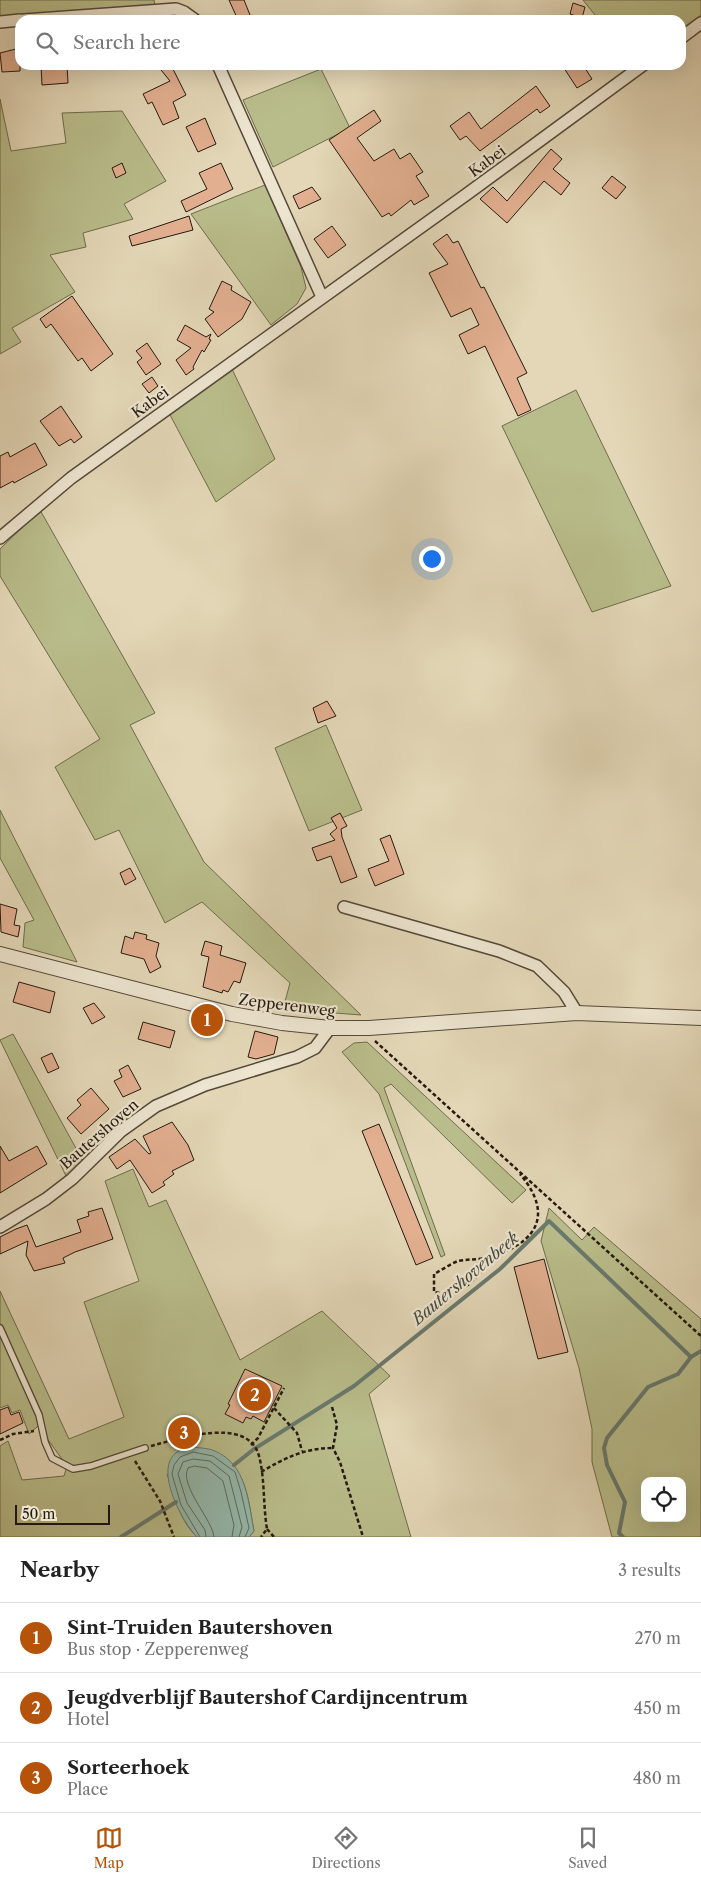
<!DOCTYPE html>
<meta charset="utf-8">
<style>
body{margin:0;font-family:"Libre Caslon Text",serif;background:#f6f6f6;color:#222}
.controls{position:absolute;right:15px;bottom:15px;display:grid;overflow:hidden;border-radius:10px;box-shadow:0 5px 20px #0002}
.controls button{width:45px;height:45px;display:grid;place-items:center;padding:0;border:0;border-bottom:1px solid #e0e0e0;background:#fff;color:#222;font:25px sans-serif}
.scale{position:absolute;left:15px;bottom:12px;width:95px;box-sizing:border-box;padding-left:5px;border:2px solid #251a0f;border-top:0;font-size:14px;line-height:18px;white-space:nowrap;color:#251a0f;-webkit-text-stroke:4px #ede5d0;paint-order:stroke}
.you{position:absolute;left:431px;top:558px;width:18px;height:18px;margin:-12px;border:4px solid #fff;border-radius:50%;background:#1a73e8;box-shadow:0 0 0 8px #1a73e833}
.badge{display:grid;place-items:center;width:32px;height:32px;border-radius:50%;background:#b45309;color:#fff;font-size:16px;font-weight:700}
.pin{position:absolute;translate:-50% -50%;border:2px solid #fff;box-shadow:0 1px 5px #0006}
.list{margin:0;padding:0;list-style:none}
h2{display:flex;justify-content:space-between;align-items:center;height:65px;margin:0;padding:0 20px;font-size:21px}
h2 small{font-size:16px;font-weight:400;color:#767676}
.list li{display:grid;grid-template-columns:32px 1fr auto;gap:15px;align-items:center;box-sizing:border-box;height:70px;padding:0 20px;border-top:1px solid #e0e0e0}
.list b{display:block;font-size:19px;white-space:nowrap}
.list p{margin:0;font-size:16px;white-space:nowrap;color:#767676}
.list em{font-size:16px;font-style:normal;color:#767676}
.icon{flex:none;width:28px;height:28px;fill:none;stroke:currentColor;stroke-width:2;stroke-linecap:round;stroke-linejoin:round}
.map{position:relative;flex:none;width:701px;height:1537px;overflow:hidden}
.search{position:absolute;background:#fff;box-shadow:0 5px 20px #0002;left:15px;right:15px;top:15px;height:55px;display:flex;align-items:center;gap:12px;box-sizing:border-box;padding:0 18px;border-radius:15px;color:#767676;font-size:19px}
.sheet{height:275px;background:#fff}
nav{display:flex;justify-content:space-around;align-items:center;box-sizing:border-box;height:70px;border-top:1px solid #e0e0e0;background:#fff;font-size:14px;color:#767676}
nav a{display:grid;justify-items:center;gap:2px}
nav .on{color:#b45309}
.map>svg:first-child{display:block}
.green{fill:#b9bd8b;stroke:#6f6c4d;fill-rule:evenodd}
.water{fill:#95baae;stroke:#687a6e}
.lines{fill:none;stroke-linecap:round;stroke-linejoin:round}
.shore{stroke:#5d6a5e;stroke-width:1}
.stream{stroke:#687a6e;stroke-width:4}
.building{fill:#e2af90;stroke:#251a0f}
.service-casing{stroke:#544939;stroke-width:8}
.minor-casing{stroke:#544939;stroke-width:14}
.tertiary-casing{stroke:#544939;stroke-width:16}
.path{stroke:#251a0f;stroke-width:2.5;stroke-dasharray:4 2.5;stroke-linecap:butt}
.service{stroke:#ede5d0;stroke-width:5.5}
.minor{stroke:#ede5d0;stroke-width:11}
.tertiary{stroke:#ede5d0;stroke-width:14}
.labels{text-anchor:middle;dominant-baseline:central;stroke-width:4.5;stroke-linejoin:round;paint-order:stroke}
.street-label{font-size:15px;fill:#251a0f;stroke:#ede5d0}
.water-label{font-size:16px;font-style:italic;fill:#474a3f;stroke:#ede5d0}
</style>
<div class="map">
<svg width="701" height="1537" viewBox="0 0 701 1537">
<rect width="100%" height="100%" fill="#e3d7b7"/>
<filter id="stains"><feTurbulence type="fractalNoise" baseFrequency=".004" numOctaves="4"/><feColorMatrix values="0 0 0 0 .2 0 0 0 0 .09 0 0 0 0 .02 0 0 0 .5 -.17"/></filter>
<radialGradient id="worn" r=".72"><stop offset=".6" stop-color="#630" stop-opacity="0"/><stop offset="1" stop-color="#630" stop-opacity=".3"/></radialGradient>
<g class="green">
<path d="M 0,0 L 154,0 L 155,5 L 0,16 Z"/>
<path d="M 583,0 L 701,0 L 701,15 L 681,29 L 681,20 L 599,20 Z"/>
<path d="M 321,69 L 350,128 L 273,167 L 243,100 Z"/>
<path d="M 0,99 L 11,151 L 66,143 L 62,113 L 122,111 L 166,181 L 124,204 L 133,219 L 83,233 L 86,247 L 50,255 L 75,292 L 12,328 L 21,342 L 0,354 Z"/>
<path d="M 265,185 L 301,267 L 306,288 L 297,304 L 271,325 L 191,214 Z"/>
<path d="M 232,369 L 275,459 L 216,502 L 169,413 Z"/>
<path d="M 576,390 L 671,586 L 592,612 L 502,426 Z"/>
<path d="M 40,510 L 155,713 L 130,725 L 204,862 L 361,1015 L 283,1009 L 290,983 L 202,902 L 165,923 L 119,830 L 95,840 L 55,767 L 100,739 L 0,576 L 0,549 Z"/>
<path d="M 326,725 L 362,810 L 309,831 L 275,748 Z"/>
<path d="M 0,810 L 77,962 L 23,947 L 25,923 L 34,920 L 0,858 Z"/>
<path d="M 13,1034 L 83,1161 L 66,1176 L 0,1040 Z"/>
<path d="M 367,1042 L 526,1190 L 512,1203 L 391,1084 L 384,1088 L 445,1255 L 441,1257 L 379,1094 L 342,1052 L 354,1043 Z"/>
<path d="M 133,1169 L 149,1207 L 166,1200 L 240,1360 L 322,1311 L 390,1376 L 369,1394 L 411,1537 L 249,1537 L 254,1531 C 249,1506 248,1476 227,1461 L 167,1474 C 175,1497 179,1520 197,1537 L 0,1537 L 0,1446 L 8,1441 L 22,1480 L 64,1476 L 67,1466 L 38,1426 L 29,1434 L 20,1410 L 12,1413 L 8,1405 L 0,1408 L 0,1291 L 69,1439 L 124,1417 L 84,1302 L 139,1281 L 105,1181 Z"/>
<path d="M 549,1208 L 582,1240 L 594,1227 L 701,1319 L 701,1537 L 612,1537 L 592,1462 L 592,1429 L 579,1368 L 541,1241 ZM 645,1481 L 682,1481 L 682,1518 L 645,1518 Z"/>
</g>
<path class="water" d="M 192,1447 C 199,1448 209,1448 215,1451 C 247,1465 248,1501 254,1531 L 249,1537 L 197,1537 C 182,1522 153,1468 177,1452 C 181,1450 188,1448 192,1447 Z"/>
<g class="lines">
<g class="shore">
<path d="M 200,1537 L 181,1505 L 172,1474 L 174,1465 L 180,1457 L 193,1452 L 213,1456 L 235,1472 L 241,1492 L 249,1528 L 245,1537"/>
<path d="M 206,1537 L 205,1530 L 187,1503 L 178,1474 L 183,1462 L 193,1459 L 210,1461 L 229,1476 L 242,1527 L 239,1537"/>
<path d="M 214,1537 C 213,1520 179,1486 188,1468 L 194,1466 L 207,1468 L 223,1481 L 234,1525 L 232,1537"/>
</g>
<g class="stream">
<path d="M 234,1465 L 254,1449 L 354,1386 L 500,1269 L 549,1221 L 691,1357"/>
<path d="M 121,1537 L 176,1502"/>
<path d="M 623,1537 L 619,1533 L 625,1502 L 607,1465 L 604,1448 L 607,1438 L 648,1387 L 678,1374 L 691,1357 L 701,1351"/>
</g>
</g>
<g class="building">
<path d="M 229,0 L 244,0 L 252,20 L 238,20 Z"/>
<path d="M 573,3 L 585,7 L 582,18 L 570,14 Z"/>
<path d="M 20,48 L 20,71 L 2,72 L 0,53 Z"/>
<path d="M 41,65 L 67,65 L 68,83 L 42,85 Z"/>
<path d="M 157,65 L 171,65 L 186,95 L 173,102 L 179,118 L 163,125 L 152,102 L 148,104 L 143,94 L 170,81 Z"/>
<path d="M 562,65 L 583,65 L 592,79 L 577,88 Z"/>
<path d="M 536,86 L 550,106 L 540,113 L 537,109 L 480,151 L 466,136 L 460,140 L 450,126 L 469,112 L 481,129 Z"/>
<path d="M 374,110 L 381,121 L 357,138 L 374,161 L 394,149 L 400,159 L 410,153 L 423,172 L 416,176 L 429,196 L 414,205 L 411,200 L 391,216 L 389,213 L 382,217 L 329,140 Z"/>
<path d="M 205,118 L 216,144 L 198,152 L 186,127 Z"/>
<path d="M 551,149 L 562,159 L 553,169 L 570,183 L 561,195 L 544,181 L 507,223 L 480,199 L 493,187 L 507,201 Z"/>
<path d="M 122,163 L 126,173 L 116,178 L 112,168 Z"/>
<path d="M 221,163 L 233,189 L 186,212 L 181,201 L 207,189 L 199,173 Z"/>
<path d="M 612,176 L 626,187 L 616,199 L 602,188 Z"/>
<path d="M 312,187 L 321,199 L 299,209 L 293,196 Z"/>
<path d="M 189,216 L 193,230 L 132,246 L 129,236 Z"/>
<path d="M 332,226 L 346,245 L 328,258 L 314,239 Z"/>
<path d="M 447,234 L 453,243 L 458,241 L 481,288 L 484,287 L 527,373 L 517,378 L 531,410 L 518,416 L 485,346 L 468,354 L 459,335 L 479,325 L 471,308 L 451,317 L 429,273 L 448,264 L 433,244 Z"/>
<path d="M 222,281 L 232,286 L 231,290 L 251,302 L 242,319 L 218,337 L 205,319 L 214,312 L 209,309 Z"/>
<path d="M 72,296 L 113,354 L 91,371 L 82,358 L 78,361 L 51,324 L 46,328 L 40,319 Z"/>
<path d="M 185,325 L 206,337 L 211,334 L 209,339 L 211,340 L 204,352 L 202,350 L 193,367 L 194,369 L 186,375 L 176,360 L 191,348 L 177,340 Z"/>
<path d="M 147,343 L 161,364 L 146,375 L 137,362 L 142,358 L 136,351 Z"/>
<path d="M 152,377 L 158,386 L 149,393 L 142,384 Z"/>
<path d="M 61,406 L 82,437 L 74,443 L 71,439 L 59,446 L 40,421 Z"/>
<path d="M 35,443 L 47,465 L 14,483 L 13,481 L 0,488 L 0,456 L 8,452 L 10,457 Z"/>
<path d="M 327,701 L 336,716 L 318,723 L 313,708 Z"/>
<path d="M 340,813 L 347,826 L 341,829 L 342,837 L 357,877 L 341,883 L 331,856 L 317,861 L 312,848 L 335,840 L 330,834 L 337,828 L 331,818 Z"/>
<path d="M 390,835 L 404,874 L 375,886 L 368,869 L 389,861 L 380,839 Z"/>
<path d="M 130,868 L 136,879 L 125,885 L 120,873 Z"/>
<path d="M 0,904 L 17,909 L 14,925 L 20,926 L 18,937 L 1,932 Z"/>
<path d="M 135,932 L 147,935 L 146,939 L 159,943 L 156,956 L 161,967 L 150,973 L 144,959 L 121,953 L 125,936 L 133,939 Z"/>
<path d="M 205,941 L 222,946 L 220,955 L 246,963 L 240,983 L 234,981 L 228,992 L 223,990 L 222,993 L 203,987 L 209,957 L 201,955 Z"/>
<path d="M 19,982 L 55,992 L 50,1013 L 13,1002 Z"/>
<path d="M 94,1003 L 105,1017 L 92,1024 L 83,1008 Z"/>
<path d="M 143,1022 L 175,1031 L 170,1048 L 138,1039 Z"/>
<path d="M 255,1031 L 278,1037 L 274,1054 L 256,1059 L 248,1057 Z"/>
<path d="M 52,1053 L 59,1068 L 48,1073 L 41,1058 Z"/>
<path d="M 128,1065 L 141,1089 L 123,1097 L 114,1081 L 122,1077 L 119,1070 Z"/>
<path d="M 91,1088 L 109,1109 L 81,1134 L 67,1118 L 81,1105 L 77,1100 Z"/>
<path d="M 172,1122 L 188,1145 L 194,1160 L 172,1171 L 174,1174 L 163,1182 L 165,1185 L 152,1193 L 130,1160 L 117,1169 L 109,1157 L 135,1139 L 149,1154 L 151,1153 L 143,1136 Z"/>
<path d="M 379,1124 L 433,1258 L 416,1265 L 362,1131 Z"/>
<path d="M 0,1146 L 9,1161 L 37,1146 L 47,1164 L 0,1193 Z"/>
<path d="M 102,1208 L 113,1239 L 75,1252 L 63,1258 L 65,1263 L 34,1271 L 26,1255 L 28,1241 L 0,1254 L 0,1237 L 16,1229 L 27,1225 L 36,1247 L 81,1232 L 77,1220 L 89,1216 L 88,1212 Z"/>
<path d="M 544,1259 L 568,1352 L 538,1359 L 514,1267 Z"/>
<path d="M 245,1369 L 282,1386 L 264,1422 L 253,1416 L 251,1419 L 246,1417 L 243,1423 L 225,1414 L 230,1405 L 228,1404 Z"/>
<path d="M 8,1407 L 11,1415 L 19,1412 L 23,1423 L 0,1434 L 0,1410 Z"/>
</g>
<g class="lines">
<defs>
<path id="service" d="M 0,1328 L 39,1415 L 45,1442 L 52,1458 L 73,1469 L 91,1466 L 145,1448"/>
<g id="minor">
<path d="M 24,20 L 176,9 L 184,12 L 195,20"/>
<path d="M 0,22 L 20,20"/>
<path d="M 681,38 L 701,23"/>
<path d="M 218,65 L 322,297"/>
<path d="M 0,538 L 71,478 L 467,194 L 643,65"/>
<path d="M 344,907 L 499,951 L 537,966 L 564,992 L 577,1013"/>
<path d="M 0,1227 L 46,1199 L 72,1179 L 121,1131 L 156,1106 L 205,1085 L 297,1057 L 315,1048 L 330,1028"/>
</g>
<path id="tertiary" d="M 0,954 L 232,1014 L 282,1023 L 330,1028 L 369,1028 L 577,1013 L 701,1018"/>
</defs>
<use href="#service" class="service-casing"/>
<use href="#minor" class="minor-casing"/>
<use href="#tertiary" class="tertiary-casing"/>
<g class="path">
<path d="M 375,1041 L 701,1336"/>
<path d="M 501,1252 L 468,1285 L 450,1295 L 434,1292 L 434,1274 C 442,1270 450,1264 458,1261 C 467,1259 476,1260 485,1258 C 533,1246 557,1218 520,1174"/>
<path d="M 332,1407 L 337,1425 L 333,1448 L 340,1462 L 363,1537"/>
<path d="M 274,1408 L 297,1433 L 302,1451"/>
<path d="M 0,1440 L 13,1434 L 34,1431"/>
<path d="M 251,1445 L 258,1438 L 284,1388"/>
<path d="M 151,1446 C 178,1439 248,1415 259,1456 C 265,1478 263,1506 267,1529 L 261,1537"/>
<path d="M 135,1461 L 160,1501 L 174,1537"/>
<path d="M 261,1472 C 285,1458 304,1448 333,1448"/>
<path d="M 267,1529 L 274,1537"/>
</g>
<use href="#service" class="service"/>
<use href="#minor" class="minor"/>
<use href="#tertiary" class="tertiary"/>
</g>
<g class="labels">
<g class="street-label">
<text transform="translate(487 161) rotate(-36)">Kabei</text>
<text transform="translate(150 402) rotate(-36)">Kabei</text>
<text transform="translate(287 1005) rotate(7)">Zepperenweg</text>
<text transform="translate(99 1134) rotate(-41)">Bautershoven</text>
</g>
<g class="water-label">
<text transform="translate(465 1278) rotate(-40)">Bautershovenbeek</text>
</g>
</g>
<rect width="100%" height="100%" filter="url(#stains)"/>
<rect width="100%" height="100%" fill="url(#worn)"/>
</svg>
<div class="controls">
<button><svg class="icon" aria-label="locate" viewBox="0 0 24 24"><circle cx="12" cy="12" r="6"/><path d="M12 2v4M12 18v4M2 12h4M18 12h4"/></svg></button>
</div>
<div class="scale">50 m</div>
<div class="you"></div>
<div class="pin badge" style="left:207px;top:1020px">1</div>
<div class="pin badge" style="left:255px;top:1395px">2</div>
<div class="pin badge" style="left:184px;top:1433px">3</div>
<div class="search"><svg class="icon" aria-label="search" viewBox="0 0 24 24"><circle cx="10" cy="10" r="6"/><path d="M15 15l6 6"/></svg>Search here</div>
</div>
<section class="sheet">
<h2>Nearby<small>3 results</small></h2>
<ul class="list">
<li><span class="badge">1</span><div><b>Sint-Truiden Bautershoven</b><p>Bus stop · Zepperenweg</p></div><em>270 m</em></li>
<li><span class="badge">2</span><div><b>Jeugdverblijf Bautershof Cardijncentrum</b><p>Hotel</p></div><em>450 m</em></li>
<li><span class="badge">3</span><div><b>Sorteerhoek</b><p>Place</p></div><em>480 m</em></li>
</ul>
</section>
<nav>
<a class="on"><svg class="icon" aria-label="map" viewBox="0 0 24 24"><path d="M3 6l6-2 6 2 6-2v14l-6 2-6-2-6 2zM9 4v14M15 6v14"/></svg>Map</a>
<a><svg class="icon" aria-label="directions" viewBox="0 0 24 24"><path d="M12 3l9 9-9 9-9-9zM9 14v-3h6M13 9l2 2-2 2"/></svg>Directions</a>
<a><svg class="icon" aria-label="saved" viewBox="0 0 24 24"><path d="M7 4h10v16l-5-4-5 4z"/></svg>Saved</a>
</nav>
